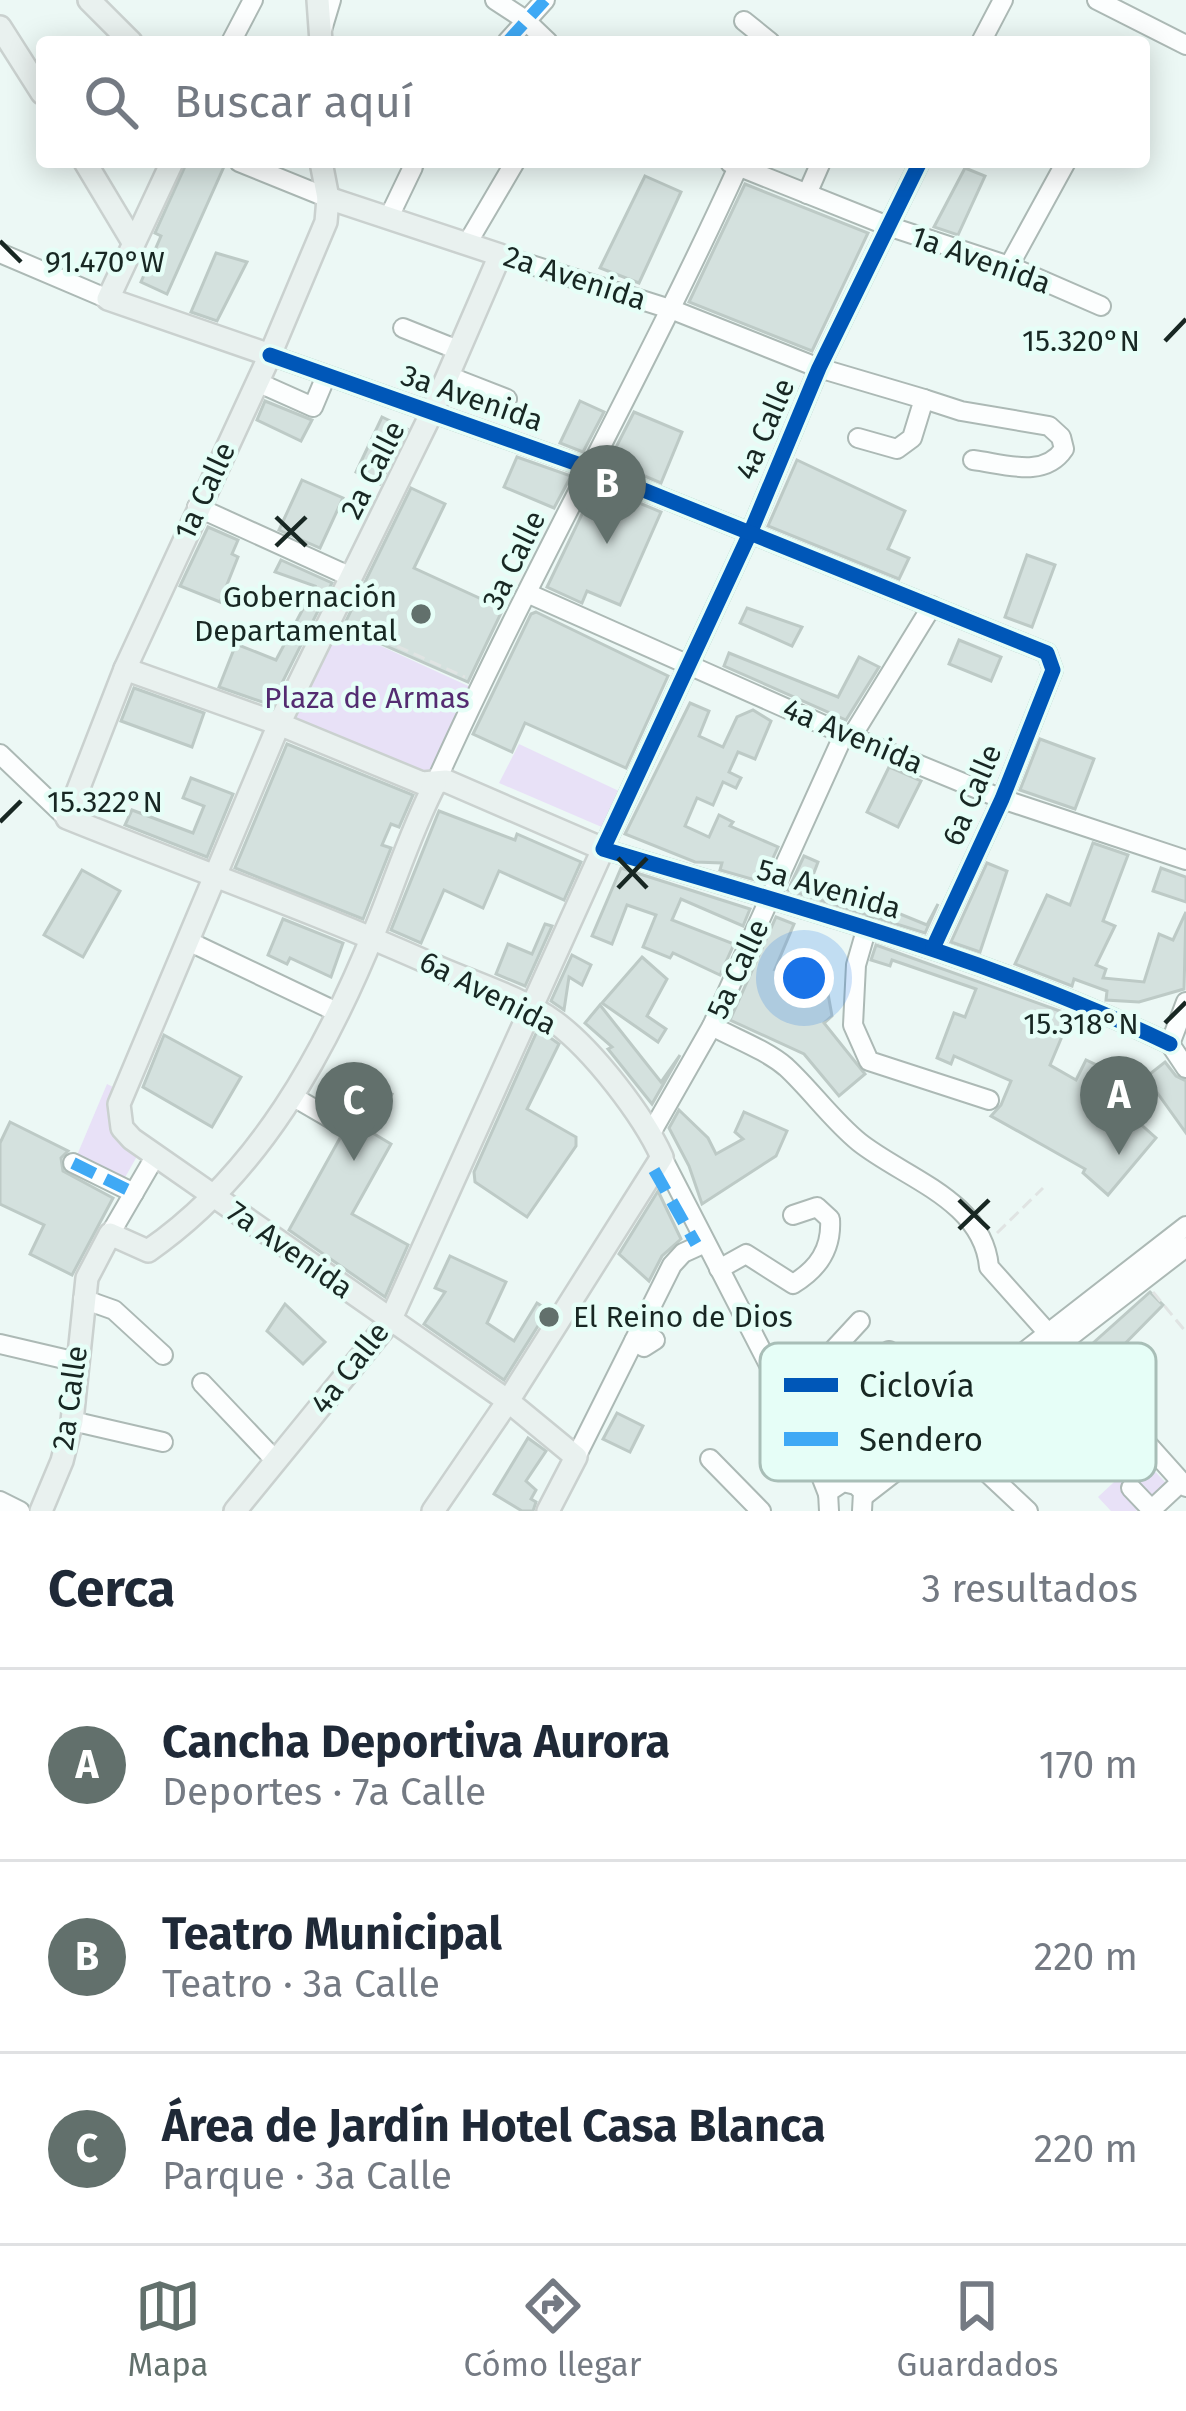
<!DOCTYPE html>
<html lang="es">
<meta charset="utf-8">
<style>
body{margin:0;font-family:"Fira Sans",sans-serif;background:#f6f6f7;color:#1f2937}
.you{position:absolute;left:804px;top:978px;width:42px;height:42px;margin:-30px;border:9px solid #fff;border-radius:50%;background:#1a73e8;box-shadow:0 0 0 18px #1a73e833}
.badge{display:grid;place-items:center;width:78px;height:78px;border-radius:50%;background:#62706c;color:#fff;font-size:39px;font-weight:700}
.pin{position:absolute;translate:-50% -99px;filter:drop-shadow(0 3px 6px #0008)}
.pin::after{content:'';position:absolute;top:63px;width:42px;height:36px;background:inherit;clip-path:polygon(0 0,100% 0,50% 100%)}
.list{margin:0;padding:0;list-style:none}
h2{display:flex;justify-content:space-between;align-items:center;height:156px;margin:0;padding:0 48px;font-size:51px}
h2 small{font-size:39px;font-weight:400;color:#747a83}
.list li{display:grid;grid-template-columns:78px 1fr auto;gap:36px;align-items:center;box-sizing:border-box;height:192px;padding:0 48px;border-top:3px solid #e0e1e3}
.list b{display:block;font-size:45px;white-space:nowrap}
.list p{margin:0;font-size:39px;white-space:nowrap;color:#747a83}
.list em{font-size:39px;font-style:normal;color:#747a83}
.icon{flex:none;width:66px;height:66px;fill:none;stroke:currentColor;stroke-width:2;stroke-linecap:round;stroke-linejoin:round}
.map{position:relative;flex:none;width:1186px;height:1511px;overflow:hidden}
.search{position:absolute;background:#fff;box-shadow:0 6px 30px #0003;left:36px;right:36px;top:36px;height:132px;display:flex;align-items:center;gap:30px;box-sizing:border-box;padding:0 42px;border-radius:12px;color:#747a83;font-size:45px}
.sheet{height:732px;background:#fff}
nav{display:flex;justify-content:space-around;align-items:center;box-sizing:border-box;height:168px;border-top:3px solid #e0e1e3;background:#fff;font-size:33px;color:#747a83}
nav a{display:grid;justify-items:center;gap:6px}
nav .on{color:#62706c}
.map>svg:first-child{display:block}
.green{fill:#e8e1f7}
.building{fill:#d4e1de;stroke:#bdcac6;stroke-width:3}
.lines{fill:none;stroke-linecap:round;stroke-linejoin:round}
.minor-casing{stroke:#acb9b5;stroke-width:22}
.major-casing{stroke:#cad1cf;stroke-width:26}
.path{stroke:#e0e4e3;stroke-width:3;stroke-dasharray:12 6;stroke-linecap:butt}
.minor{stroke:#fcfefe;stroke-width:18}
.major{stroke:#e9f1ef;stroke-width:21}
.quiet{stroke:#3fa9f5;stroke-width:12;stroke-dasharray:24 12;stroke-linecap:butt}
.cycleway-casing{stroke:#e6fef7;stroke-width:22}
.cycleway{stroke:#0057b8;stroke-width:15}
.ticks{fill:none;stroke:#182723;stroke-width:4.5}
.poi-dot{fill:#62706c;stroke:#e6fef7;stroke-width:4.5}
.labels{text-anchor:middle;dominant-baseline:central;stroke-width:9;stroke-linejoin:round;paint-order:stroke}
.street-label{font-size:30px;fill:#182723;stroke:#e6fef7}
.poi-label{font-size:30px;fill:#182723;stroke:#e6fef7;text-anchor:end}
.park-label{font-size:30px;fill:#542c71;stroke:#e6fef7}
.key{fill:#e6fef7;stroke:#a8beb7;stroke-width:3}
.key-label{font-size:33px;fill:#182723}
.ticks-label{font-size:30px;text-anchor:middle;fill:#182723;stroke:#e6fef7;stroke-width:9;stroke-linejoin:round;paint-order:stroke}
</style>
<div class="map">
<svg width="1186" height="1511" viewBox="0 0 1186 1511">
<rect width="100%" height="100%" fill="#ecf8f5"/>
<g class="green">
<path d="M 335,625 L 477,690 L 434,780 L 289,725 Z"/>
<path d="M 519,744 L 621,792 L 604,828 L 499,783 Z"/>
<path d="M 107,1084 L 119,1090 L 140,1151 L 123,1181 L 75,1160 Z"/>
<path d="M 1141,1457 L 1166,1483 L 1136,1511 L 1111,1511 L 1098,1497 Z"/>
</g>
<g class="building">
<path d="M 187,162 L 226,162 L 167,294 L 141,282 L 161,236 L 155,233 Z"/>
<path d="M 965,168 L 985,176 L 958,235 L 934,227 Z"/>
<path d="M 645,176 L 681,192 L 639,283 L 600,268 Z"/>
<path d="M 745,184 L 868,233 L 812,351 L 689,302 Z"/>
<path d="M 216,253 L 247,262 L 217,321 L 191,312 Z"/>
<path d="M 265,401 L 312,420 L 301,441 L 257,420 Z"/>
<path d="M 580,401 L 604,412 L 583,452 L 560,443 Z"/>
<path d="M 634,412 L 682,432 L 661,483 L 609,461 Z"/>
<path d="M 382,417 L 407,429 L 380,484 L 356,472 Z"/>
<path d="M 517,457 L 571,476 L 554,508 L 504,487 Z"/>
<path d="M 797,460 L 905,511 L 888,549 L 909,558 L 899,579 L 768,526 Z"/>
<path d="M 302,480 L 343,498 L 320,548 L 279,530 Z"/>
<path d="M 596,485 L 661,512 L 620,605 L 587,591 L 582,603 L 547,587 Z"/>
<path d="M 411,488 L 445,504 L 414,568 L 503,609 L 468,682 L 343,627 Z"/>
<path d="M 208,527 L 238,540 L 232,554 L 238,557 L 220,602 L 180,586 Z"/>
<path d="M 1027,555 L 1055,565 L 1032,627 L 1005,617 Z"/>
<path d="M 281,560 L 332,583 L 271,705 L 219,687 L 236,644 L 276,660 L 315,586 L 275,572 Z"/>
<path d="M 747,608 L 802,627 L 792,646 L 740,623 Z"/>
<path d="M 536,612 L 668,676 L 626,768 L 525,723 L 512,752 L 473,734 L 531,614 Z"/>
<path d="M 959,640 L 1001,657 L 991,681 L 949,664 Z"/>
<path d="M 729,653 L 838,697 L 859,657 L 879,667 L 846,720 L 724,666 Z"/>
<path d="M 134,688 L 204,713 L 192,747 L 121,721 Z"/>
<path d="M 690,703 L 709,711 L 699,736 L 723,747 L 737,717 L 753,710 L 771,721 L 755,759 L 738,752 L 729,772 L 741,778 L 736,788 L 723,782 L 713,805 L 697,798 L 685,826 L 709,837 L 719,815 L 733,822 L 730,826 L 778,847 L 762,882 L 720,870 L 722,863 L 695,862 L 625,834 Z"/>
<path d="M 1040,739 L 1094,759 L 1075,809 L 1020,790 Z"/>
<path d="M 287,744 L 413,795 L 399,827 L 391,824 L 382,845 L 391,848 L 363,919 L 235,868 Z"/>
<path d="M 889,767 L 921,781 L 898,827 L 867,812 Z"/>
<path d="M 191,778 L 233,794 L 207,857 L 125,825 L 132,810 L 193,833 L 204,806 L 183,798 Z"/>
<path d="M 439,811 L 515,840 L 517,834 L 581,862 L 564,900 L 499,871 L 483,908 L 444,890 L 421,943 L 391,930 Z"/>
<path d="M 1093,843 L 1128,855 L 1103,921 L 1115,926 L 1096,965 L 1106,969 L 1103,978 L 1144,982 L 1159,934 L 1173,940 L 1186,912 L 1184,989 L 1139,1002 L 1106,1000 L 1107,991 L 1074,979 L 1072,986 L 1015,964 L 1047,895 L 1070,905 Z"/>
<path d="M 804,856 L 818,862 L 812,878 L 927,925 L 938,904 L 925,933 L 788,890 Z"/>
<path d="M 987,863 L 1007,871 L 980,952 L 951,942 Z"/>
<path d="M 621,868 L 750,909 L 743,926 L 681,899 L 672,920 L 734,944 L 720,975 L 673,953 L 670,958 L 643,947 L 656,915 L 627,905 L 612,944 L 592,936 Z"/>
<path d="M 1161,868 L 1186,877 L 1186,902 L 1153,891 Z"/>
<path d="M 82,870 L 120,891 L 83,957 L 44,935 Z"/>
<path d="M 776,917 L 794,924 L 775,969 L 822,960 L 832,1016 L 824,1023 L 865,1074 L 839,1096 L 804,1054 L 730,1020 Z"/>
<path d="M 283,919 L 343,943 L 331,977 L 290,958 L 287,964 L 268,955 Z"/>
<path d="M 545,924 L 552,926 L 525,986 L 496,974 L 508,944 L 532,954 Z"/>
<path d="M 876,945 L 1071,1015 L 1050,1065 L 1076,1080 L 1086,1060 L 1105,1069 L 1094,1091 L 1119,1105 L 1156,1138 L 1108,1195 L 1083,1173 L 1085,1169 L 991,1116 L 1001,1105 L 1011,1081 L 954,1056 L 951,1064 L 937,1058 L 954,1013 L 965,1017 L 976,989 L 892,960 L 890,966 L 871,960 Z"/>
<path d="M 572,955 L 591,965 L 582,985 L 569,977 L 564,1010 L 551,1001 Z"/>
<path d="M 642,957 L 667,979 L 647,1016 L 666,1029 L 658,1042 L 602,1003 Z"/>
<path d="M 600,1005 L 661,1082 L 680,1055 L 652,1104 L 608,1049 L 612,1047 L 585,1023 Z"/>
<path d="M 538,1029 L 559,1044 L 527,1109 L 576,1137 L 576,1146 L 527,1217 L 475,1182 L 474,1172 Z"/>
<path d="M 164,1035 L 241,1077 L 212,1127 L 143,1087 Z"/>
<path d="M 1165,1062 L 1176,1076 L 1186,1081 L 1186,1133 L 1146,1077 Z"/>
<path d="M 371,1082 L 392,1094 L 371,1132 L 391,1144 L 352,1214 L 408,1245 L 385,1297 L 289,1230 Z"/>
<path d="M 679,1110 L 708,1138 L 716,1154 L 743,1139 L 735,1132 L 744,1112 L 787,1131 L 776,1156 L 702,1204 L 689,1166 L 669,1128 Z"/>
<path d="M 10,1122 L 68,1151 L 61,1158 L 63,1171 L 113,1198 L 72,1275 L 30,1254 L 44,1225 L 0,1204 L 0,1143 Z"/>
<path d="M 658,1191 L 681,1239 L 662,1256 L 649,1281 L 619,1254 Z"/>
<path d="M 450,1256 L 506,1282 L 487,1323 L 514,1341 L 537,1303 L 548,1310 L 504,1380 L 424,1324 L 445,1292 L 435,1288 Z"/>
<path d="M 1150,1292 L 1163,1305 L 1099,1370 L 1083,1352 Z"/>
<path d="M 285,1304 L 325,1342 L 303,1364 L 267,1331 Z"/>
<path d="M 617,1413 L 643,1426 L 630,1452 L 603,1439 Z"/>
<path d="M 528,1438 L 546,1451 L 526,1481 L 536,1490 L 531,1499 L 536,1502 L 533,1511 L 522,1511 L 494,1494 Z"/>
</g>
<g class="lines">
<defs>
<g id="minor">
<path d="M 495,0 L 524,19 L 548,42"/>
<path d="M 1097,0 L 1186,45"/>
<path d="M 744,21 L 770,42"/>
<path d="M 322,30 L 331,0"/>
<path d="M 231,42 L 253,0"/>
<path d="M 507,42 L 545,0"/>
<path d="M 981,42 L 1003,0"/>
<path d="M 239,162 L 328,198"/>
<path d="M 920,162 L 819,368 L 751,531 L 603,849 C 795,907 989,957 1170,1044"/>
<path d="M 730,163 L 888,226 L 1009,266 L 1101,306"/>
<path d="M 807,194 L 821,162"/>
<path d="M 389,217 L 413,167"/>
<path d="M 468,242 L 515,162"/>
<path d="M 0,253 L 108,299"/>
<path d="M 500,255 L 673,310 L 819,368 L 924,399 L 912,438 L 897,449 L 858,438"/>
<path d="M 1009,266 L 1066,162"/>
<path d="M 403,328 L 458,350"/>
<path d="M 270,355 L 589,468 L 1047,653 L 1053,670 L 1002,799 L 933,948"/>
<path d="M 448,376 L 507,399"/>
<path d="M 257,382 L 313,407 L 326,376"/>
<path d="M 924,399 L 961,411 L 1049,426 L 1061,437 L 1064,449 C 1044,479 1005,464 973,460"/>
<path d="M 197,507 L 349,576"/>
<path d="M 527,593 L 844,734 L 1002,799 L 1186,860"/>
<path d="M 852,736 L 932,606"/>
<path d="M 0,754 L 67,818"/>
<path d="M 435,784 C 529,575 643,376 738,167"/>
<path d="M 867,927 L 856,965 L 853,1025 L 869,1061 L 989,1100"/>
<path d="M 188,941 L 337,1012"/>
<path d="M 712,1026 C 736,1039 766,1050 786,1067 C 811,1090 832,1120 859,1142 C 904,1178 983,1200 989,1267 L 1186,1487"/>
<path d="M 1170,1044 L 1186,1002"/>
<path d="M 1170,1044 L 1186,1068"/>
<path d="M 292,1096 L 335,1121"/>
<path d="M 651,1133 L 712,1026 L 844,734"/>
<path d="M 662,1157 L 805,1435 L 828,1494"/>
<path d="M 73,1163 L 134,1193"/>
<path d="M 110,1234 L 156,1155"/>
<path d="M 719,1269 L 746,1254 L 793,1284 C 818,1269 832,1249 830,1219 L 817,1207 L 793,1215"/>
<path d="M 83,1299 L 114,1310 L 163,1355"/>
<path d="M 634,1341 L 644,1347 L 655,1340 L 640,1328"/>
<path d="M 0,1344 L 77,1362"/>
<path d="M 1009,1381 L 1026,1397 L 1048,1379 L 1033,1362"/>
<path d="M 202,1383 L 276,1461"/>
<path d="M 787,1400 L 860,1321"/>
<path d="M 972,1410 L 996,1440 L 981,1467 L 1028,1511"/>
<path d="M 72,1421 L 163,1442"/>
<path d="M 805,1435 L 889,1351"/>
<path d="M 576,1457 L 672,1265 L 683,1253 L 705,1243"/>
<path d="M 710,1459 L 761,1511"/>
<path d="M 854,1484 L 1186,1226"/>
<path d="M 1131,1488 L 1152,1510"/>
<path d="M 864,1496 L 1186,1247"/>
<path d="M 0,1501 L 20,1511"/>
<path d="M 829,1511 L 828,1492 L 843,1482 L 856,1485 L 863,1492 L 862,1511"/>
<path d="M 1150,1511 L 1181,1482"/>
</g>
<g id="major">
<path d="M 89,0 L 131,42"/>
<path d="M 318,0 L 321,42"/>
<path d="M 0,27 L 42,93"/>
<path d="M 85,162 L 133,242"/>
<path d="M 172,162 L 108,299 L 270,355"/>
<path d="M 321,162 L 328,198 L 326,222 L 270,355 L 125,669 L 67,818 C 191,868 318,913 440,968 C 477,984 522,998 555,1022 C 593,1050 643,1115 662,1157 L 508,1401 L 433,1511"/>
<path d="M 328,198 L 500,255 L 432,412 L 279,724 L 119,1104 L 122,1128 L 132,1139 L 508,1401 L 576,1457 L 548,1511"/>
<path d="M 125,669 L 279,724 L 422,783 L 446,781 L 603,849 L 390,1321 L 235,1511"/>
<path d="M 41,1511 L 62,1461 L 72,1421 L 87,1278 L 110,1234 L 148,1251 C 259,1174 325,1053 375,930 C 395,882 411,830 435,784"/>
</g>
</defs>
<use href="#minor" class="minor-casing"/>
<use href="#major" class="major-casing"/>
<g class="path">
<path d="M 348,624 L 465,677"/>
<path d="M 997,1233 L 1043,1188"/>
<path d="M 1153,1292 L 1186,1332"/>
</g>
<use href="#minor" class="minor"/>
<use href="#major" class="major"/>
<g class="quiet">
<path d="M 507,42 L 545,0"/>
<path d="M 73,1163 L 134,1193"/>
<path d="M 654,1170 L 696,1244"/>
</g>
<defs>
<g id="cycleway">
<path d="M 920,162 L 819,368 L 751,531 L 603,849 C 795,907 989,957 1170,1044"/>
<path d="M 270,355 L 589,468 L 1047,653 L 1053,670 L 1002,799 L 933,948"/>
</g>
</defs>
<use href="#cycleway" class="cycleway-casing"/>
<use href="#cycleway" class="cycleway"/>
</g>
<path class="ticks" d="M 0,241 L 21,262M 1165,341 L 1186,319M 276,517 L 306,546M 276,546 L 306,517M 0,822 L 21,801M 618,858 L 647,888M 618,888 L 647,858M 1165,1023 L 1186,1002M 959,1200 L 989,1229M 959,1229 L 989,1200"/>
<g class="poi-dot">
<circle cx="421" cy="614" r="12"/>
<circle cx="549" cy="1317" r="12"/>
</g>
<g class="labels">
<g class="street-label">
<text transform="translate(981 260) rotate(20)">1a Avenida</text>
<text transform="translate(575 278) rotate(18)">2a Avenida</text>
<text transform="translate(472 398) rotate(19)">3a Avenida</text>
<text transform="translate(765 429) rotate(-67)">4a Calle</text>
<text transform="translate(373 470) rotate(-63)">2a Calle</text>
<text transform="translate(205 491) rotate(-65)">1a Calle</text>
<text transform="translate(514 560) rotate(-64)">3a Calle</text>
<text transform="translate(853 736) rotate(23)">4a Avenida</text>
<text transform="translate(972 795) rotate(-67)">6a Calle</text>
<text transform="translate(829 889) rotate(16)">5a Avenida</text>
<text transform="translate(738 969) rotate(-65)">5a Calle</text>
<text transform="translate(488 993) rotate(27)">6a Avenida</text>
<text transform="translate(290 1250) rotate(35)">7a Avenida</text>
<text transform="translate(350 1368) rotate(-52)">4a Calle</text>
<text transform="translate(70 1398) rotate(-82)">2a Calle</text>
</g>
<g class="poi-label">
<text x="397" y="597">Gobernación<tspan x="397" dy="34">Departamental</tspan></text>
<text x="573" y="1317" text-anchor="start">El Reino de Dios</text>
</g>
<g class="park-label">
<text x="367" y="698">Plaza de Armas</text>
</g>
</g>
<rect x="760" y="1343" width="396" height="138" rx="18" class="key"/>
<rect x="784" y="1378" width="54" height="14" fill="#0057b8"/>
<rect x="784" y="1432" width="54" height="14" fill="#3fa9f5"/>
<g class="key-label">
<text x="859" y="1397">Ciclovía</text>
<text x="859" y="1451">Sendero</text>
</g>
<g class="ticks-label">
<text x="105" y="272">91.470°W</text>
<text x="1081" y="351">15.320°N</text>
<text x="105" y="812">15.322°N</text>
<text x="1081" y="1034">15.318°N</text>
</g>
</svg>
<div class="you"></div>
<div class="pin badge" style="left:1119px;top:1155px">A</div>
<div class="pin badge" style="left:607px;top:544px">B</div>
<div class="pin badge" style="left:354px;top:1161px">C</div>
<div class="search"><svg class="icon" aria-label="search" viewBox="0 0 24 24"><circle cx="10" cy="10" r="6"/><path d="M15 15l6 6"/></svg>Buscar aquí</div>
</div>
<section class="sheet">
<h2>Cerca<small>3 resultados</small></h2>
<ul class="list">
<li><span class="badge">A</span><div><b>Cancha Deportiva Aurora</b><p>Deportes · 7a Calle</p></div><em>170 m</em></li>
<li><span class="badge">B</span><div><b>Teatro Municipal</b><p>Teatro · 3a Calle</p></div><em>220 m</em></li>
<li><span class="badge">C</span><div><b>Área de Jardín Hotel Casa Blanca</b><p>Parque · 3a Calle</p></div><em>220 m</em></li>
</ul>
</section>
<nav>
<a class="on"><svg class="icon" aria-label="map" viewBox="0 0 24 24"><path d="M3 6l6-2 6 2 6-2v14l-6 2-6-2-6 2zM9 4v14M15 6v14"/></svg>Mapa</a>
<a><svg class="icon" aria-label="directions" viewBox="0 0 24 24"><path d="M12 3l9 9-9 9-9-9zM9 14v-3h6M13 9l2 2-2 2"/></svg>Cómo llegar</a>
<a><svg class="icon" aria-label="saved" viewBox="0 0 24 24"><path d="M7 4h10v16l-5-4-5 4z"/></svg>Guardados</a>
</nav>
